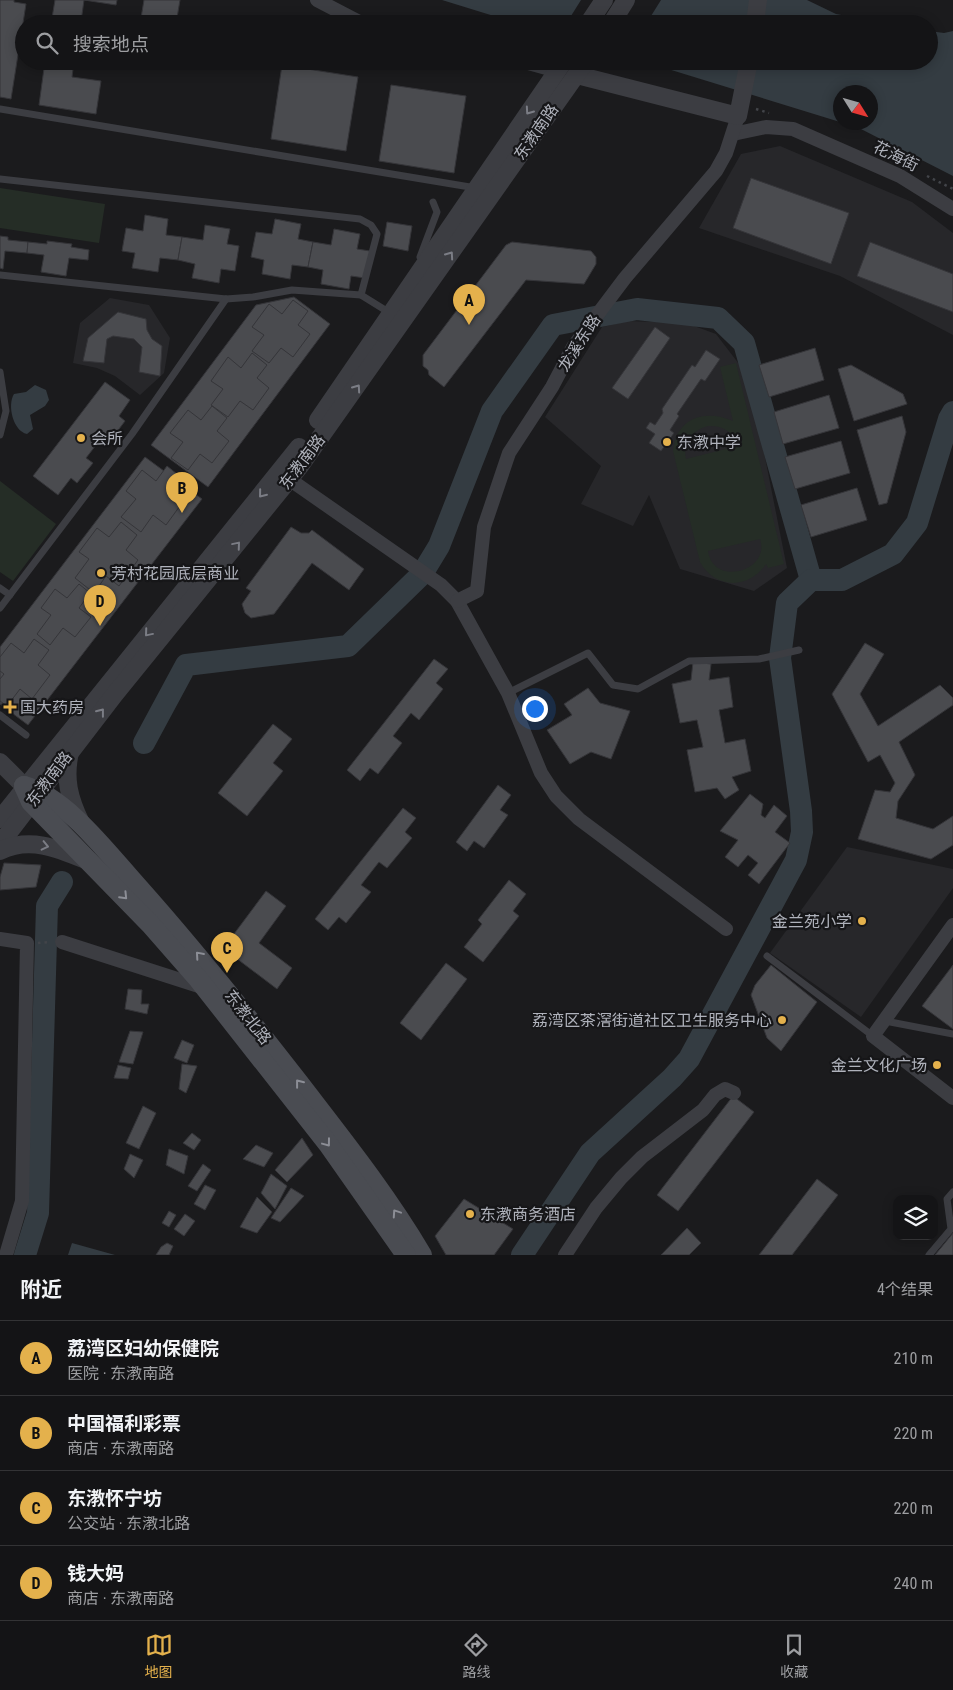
<!DOCTYPE html>
<html lang="zh">
<meta charset="utf-8">
<style>
body{margin:0;font-family:"Roboto Condensed","Noto Sans SC",sans-serif;background:#1d1d1f;color:#f1f3f6}
.controls{position:absolute;right:15px;bottom:15px;display:grid;overflow:hidden;border-radius:10px;box-shadow:0 2px 12px #0003}
.controls button{width:45px;height:45px;display:grid;place-items:center;padding:0;border:0;border-bottom:1px solid #333335;background:#141416;color:#f1f3f6;font:25px sans-serif}
.compass{position:absolute;left:833px;top:85px;width:45px;height:45px;border-radius:50%;background:#141416;box-shadow:0 2px 12px #0003;rotate:127deg}
.you{position:absolute;left:534px;top:708px;width:18px;height:18px;margin:-12px;border:4px solid #fff;border-radius:50%;background:#1a73e8;box-shadow:0 0 0 8px #1a73e833}
.badge{display:grid;place-items:center;width:32px;height:32px;border-radius:50%;background:#e4b14c;color:#111;font-size:16px;font-weight:700}
.pin{position:absolute;translate:-50% -41px;filter:drop-shadow(0 1px 2px #0008)}
.pin::after{content:'';position:absolute;top:26px;width:18px;height:15px;background:inherit;clip-path:polygon(0 0,100% 0,50% 100%)}
.list{margin:0;padding:0;list-style:none}
h2{display:flex;justify-content:space-between;align-items:center;height:65px;margin:0;padding:0 20px;font-size:21px}
h2 small{font-size:16px;font-weight:400;color:#9d9ea1}
.list li{display:grid;grid-template-columns:32px 1fr auto;gap:15px;align-items:center;box-sizing:border-box;height:75px;padding:0 20px;border-top:1px solid #333335}
.list b{display:block;font-size:19px;white-space:nowrap}
.list p{margin:0;font-size:16px;white-space:nowrap;color:#9d9ea1}
.list em{font-size:16px;font-style:normal;color:#9d9ea1}
.icon{flex:none;width:28px;height:28px;fill:none;stroke:currentColor;stroke-width:2;stroke-linecap:round;stroke-linejoin:round}
.map{position:relative;flex:none;width:953px;height:1255px;overflow:hidden}
.search{position:absolute;background:#141416;box-shadow:0 2px 12px #0003;left:15px;right:15px;top:15px;height:55px;display:flex;align-items:center;gap:12px;box-sizing:border-box;padding:0 18px;border-radius:28px;color:#9d9ea1;font-size:19px}
.sheet{height:365px;background:#141416}
nav{display:flex;justify-content:space-around;align-items:center;box-sizing:border-box;height:70px;border-top:1px solid #333335;background:#141416;font-size:14px;color:#9d9ea1}
nav a{display:grid;justify-items:center;gap:2px}
nav .on{color:#e4b14c}
.map>svg:first-child{display:block}
.built{fill:#27272a}
.green{fill:#252d26;fill-rule:evenodd}
.water{fill:#343c42}
.pier{fill:#1b1b1d}
.lines{fill:none;stroke-linecap:round;stroke-linejoin:round}
.river{stroke:#343c42;stroke-width:22}
.building{fill:#4a4b4f;stroke:#353539}
.path{stroke:#424449;stroke-width:2.5;stroke-dasharray:2.5 4;stroke-linecap:butt}
.service{stroke:#3c3d42;stroke-width:7}
.minor{stroke:#3c3d42;stroke-width:14}
.tertiary{stroke:#3c3d42;stroke-width:18}
.secondary{stroke:#4a4c52;stroke-width:20}
.oneway{stroke:#7b7d85}
.oneway2{stroke:#8c8e96}
.poi-dot{fill:#e4b14c;stroke:#161618;stroke-width:2}
.labels{text-anchor:middle;dominant-baseline:central;stroke-width:4.5;stroke-linejoin:round;paint-order:stroke}
.street-label{font-size:16px;fill:#afb2bb;stroke:#161618}
.poi-label{font-size:16px;fill:#afb2bb;stroke:#161618;text-anchor:start}
</style>
<div class="map">
<svg width="953" height="1255" viewBox="0 0 953 1255">
<rect width="100%" height="100%" fill="#1b1b1d"/>
<g class="built">
<path d="M 780,146 L 912,202 L 953,233 L 953,335 L 840,276 L 699,228 L 741,154 Z"/>
<path d="M 110,298 L 149,305 L 170,338 L 164,373 L 140,395 L 115,376 L 97,368 L 73,363 L 80,323 Z"/>
<path d="M 628,321 L 686,323 L 716,334 L 749,377 L 787,568 L 754,591 L 680,569 L 649,495 L 633,526 L 581,504 L 601,466 L 545,417 L 602,327 Z"/>
<path d="M 847,847 L 953,869 L 953,888 L 861,1017 L 770,953 Z"/>
</g>
<g class="green">
<path d="M 0,188 L 105,204 L 99,243 L 0,228 Z"/>
<path d="M 736,363 L 784,564 L 768,568 L 766,564 C 749,590 715,589 700,562 L 673,451 C 677,417 705,409 733,421 L 720,367 ZM 708,426 C 723,425 734,432 738,446 L 686,459 C 682,443 692,430 708,426 ZM 760,539 C 771,572 713,587 708,551 Z"/>
<path d="M 0,481 L 56,524 L 13,581 L 0,572 Z"/>
</g>
<g class="water">
<path d="M 442,0 L 807,0 L 836,14 L 890,24 L 520,24 Z"/>
<path d="M 929,31 L 944,33 L 953,31 L 953,176 L 859,128 L 842,123 L 870,122 L 870,92 L 840,92 L 840,122 L 642,61 L 929,61 Z"/>
<path d="M 35,385 L 46,390 L 49,400 L 45,406 L 30,415 L 33,429 L 27,434 C 13,431 7,405 14,394 L 26,392 Z"/>
<path d="M 72,1243 L 115,1255 L 68,1255 Z"/>
</g>
<path class="pier" d="M 581,0 L 661,0 L 646,24 L 566,24 Z"/>
<g class="lines">
<g class="river">
<path d="M 144,743 L 186,665 L 348,646 L 422,574 L 439,546 L 492,411 L 553,325 L 637,309 L 718,318 L 744,343 L 811,580"/>
<path d="M 25,1255 L 38,1213 L 47,906 L 62,882"/>
<path d="M 522,1255 L 590,1153 L 672,1078 L 689,1059 L 796,860 L 802,832 L 801,811 L 780,658 L 787,603 L 811,580 L 842,580 L 893,554 L 917,523 L 949,419 L 953,412"/>
</g>
</g>
<g class="building">
<path d="M 0,0 L 14,0 L 14,2 L 26,4 L 11,99 L 0,97 Z"/>
<path d="M 55,0 L 117,0 L 116,5 L 84,0 L 81,22 L 51,24 Z"/>
<path d="M 144,0 L 180,0 L 176,24 L 140,24 Z"/>
<path d="M 45,61 L 74,61 L 72,77 L 101,81 L 96,114 L 39,105 Z"/>
<path d="M 282,65 L 358,77 L 346,151 L 271,139 Z"/>
<path d="M 391,85 L 466,96 L 454,173 L 379,161 Z"/>
<path d="M 751,178 L 849,213 L 831,264 L 733,228 Z"/>
<path d="M 145,215 L 168,219 L 166,235 L 182,237 L 178,260 L 160,258 L 158,272 L 132,268 L 135,253 L 122,251 L 126,228 L 143,231 Z"/>
<path d="M 275,219 L 301,224 L 298,239 L 313,242 L 308,267 L 292,265 L 290,279 L 262,274 L 264,260 L 251,257 L 256,232 L 272,234 Z"/>
<path d="M 387,222 L 412,226 L 408,251 L 383,246 Z"/>
<path d="M 205,225 L 230,229 L 227,244 L 239,246 L 235,271 L 221,269 L 219,283 L 192,278 L 195,264 L 178,260 L 182,237 L 203,240 Z"/>
<path d="M 334,229 L 360,234 L 357,249 L 370,251 L 365,278 L 351,276 L 349,289 L 321,284 L 323,270 L 308,267 L 313,242 L 331,245 Z"/>
<path d="M 0,236 L 8,237 L 8,240 L 28,242 L 27,253 L 5,251 L 3,269 L 0,268 Z"/>
<path d="M 47,241 L 72,244 L 71,247 L 89,250 L 88,260 L 69,258 L 66,276 L 41,272 L 44,255 L 27,253 L 28,242 L 47,244 Z"/>
<path d="M 512,242 L 591,251 L 596,257 L 596,264 L 584,284 L 526,280 L 444,387 L 429,375 L 428,370 L 423,366 L 423,355 L 506,245 Z"/>
<path d="M 870,242 L 953,274 L 953,312 L 857,276 Z"/>
<path d="M 294,297 L 330,324 L 208,487 L 151,445 L 256,305 Z"/>
<path d="M 293,300 L 308,311 L 298,325 L 310,334 L 293,357 L 281,348 L 269,363 L 252,351 L 264,335 L 252,327 L 269,304 L 282,314 Z"/>
<path d="M 118,312 L 146,319 L 147,330 L 152,339 L 162,346 L 160,376 L 139,372 L 142,347 L 134,339 L 113,336 L 107,339 L 104,363 L 83,361 L 88,338 Z"/>
<path d="M 655,327 L 670,338 L 628,399 L 612,388 Z"/>
<path d="M 815,348 L 824,380 L 769,397 L 759,365 Z"/>
<path d="M 706,350 L 720,359 L 705,381 L 701,379 L 677,414 L 679,416 L 670,430 L 674,433 L 661,451 L 649,443 L 655,434 L 646,428 L 650,422 L 655,425 L 663,413 L 662,409 L 692,365 L 695,367 Z"/>
<path d="M 252,353 L 267,365 L 257,378 L 269,388 L 253,410 L 240,401 L 228,417 L 211,405 L 223,389 L 211,381 L 228,357 L 241,368 Z"/>
<path d="M 851,365 L 903,394 L 907,404 L 854,421 L 838,369 Z"/>
<path d="M 105,382 L 130,400 L 119,416 L 125,421 L 110,441 L 103,436 L 86,458 L 93,463 L 77,483 L 71,478 L 58,495 L 33,476 Z"/>
<path d="M 829,395 L 839,428 L 783,444 L 774,412 Z"/>
<path d="M 212,406 L 227,418 L 217,431 L 229,441 L 212,463 L 200,454 L 188,470 L 171,458 L 183,442 L 170,433 L 188,410 L 201,420 Z"/>
<path d="M 902,416 L 906,432 L 887,503 L 879,505 L 857,430 Z"/>
<path d="M 841,441 L 850,473 L 795,489 L 785,457 Z"/>
<path d="M 145,457 L 202,499 L 28,725 L 0,704 L 0,647 Z"/>
<path d="M 167,466 L 182,478 L 173,490 L 185,499 L 166,525 L 153,515 L 141,532 L 121,517 L 136,499 L 126,491 L 142,470 L 156,481 Z"/>
<path d="M 857,488 L 867,520 L 811,537 L 801,505 Z"/>
<path d="M 121,522 L 137,535 L 126,550 L 138,560 L 119,586 L 106,576 L 94,593 L 75,578 L 89,559 L 79,552 L 97,528 L 109,537 Z"/>
<path d="M 291,527 L 301,533 L 309,533 L 312,530 L 364,569 L 349,590 L 312,563 L 274,614 L 251,618 L 245,613 L 242,604 L 251,591 L 246,588 Z"/>
<path d="M 79,584 L 90,593 L 79,608 L 91,617 L 75,637 L 63,628 L 50,645 L 37,634 L 51,615 L 41,608 L 55,589 L 67,598 Z"/>
<path d="M 34,639 L 49,650 L 38,665 L 50,675 L 32,699 L 20,689 L 7,706 L 0,701 L 0,679 L 4,674 L 0,671 L 0,657 L 11,643 L 24,653 Z"/>
<path d="M 865,643 L 884,654 L 860,694 L 878,726 L 940,685 L 953,698 L 953,705 L 899,742 L 915,775 L 898,801 L 896,818 L 933,829 L 953,816 L 953,845 L 931,859 L 858,839 L 875,790 L 890,792 L 895,783 L 880,755 L 868,762 L 832,694 Z"/>
<path d="M 434,659 L 448,669 L 436,683 L 443,689 L 419,720 L 411,713 L 393,736 L 402,743 L 378,774 L 370,768 L 360,781 L 347,770 Z"/>
<path d="M 693,662 L 711,664 L 709,680 L 729,677 L 733,707 L 719,710 L 725,743 L 745,739 L 751,771 L 732,777 L 739,790 L 725,799 L 717,788 L 695,792 L 687,750 L 703,747 L 697,720 L 680,723 L 672,684 L 691,680 Z"/>
<path d="M 588,688 L 600,703 L 630,711 L 611,759 L 591,752 L 570,764 L 547,730 L 572,715 L 564,704 Z"/>
<path d="M 273,724 L 292,739 L 273,763 L 283,771 L 247,816 L 218,793 Z"/>
<path d="M 498,785 L 511,795 L 500,810 L 508,815 L 484,848 L 474,841 L 467,851 L 456,842 Z"/>
<path d="M 750,794 L 763,804 L 761,815 L 765,818 L 774,805 L 787,816 L 775,832 L 790,843 L 759,884 L 748,875 L 758,863 L 748,855 L 738,867 L 725,857 L 738,840 L 720,831 Z"/>
<path d="M 403,808 L 416,818 L 405,832 L 412,838 L 387,868 L 379,862 L 361,885 L 371,892 L 346,923 L 339,917 L 328,930 L 315,919 Z"/>
<path d="M 4,863 L 41,865 L 36,887 L 0,890 L 0,877 Z"/>
<path d="M 509,880 L 526,894 L 513,911 L 519,916 L 483,962 L 464,947 L 482,924 L 478,920 Z"/>
<path d="M 266,891 L 286,906 L 259,943 L 292,968 L 277,989 L 232,955 L 237,949 L 228,942 Z"/>
<path d="M 446,963 L 467,979 L 421,1040 L 400,1023 Z"/>
<path d="M 771,965 L 817,1002 L 781,1051 L 767,1038 L 751,995 L 755,985 Z"/>
<path d="M 953,965 L 953,1029 L 922,1006 Z"/>
<path d="M 128,989 L 142,990 L 141,1004 L 149,1004 L 147,1014 L 125,1009 Z"/>
<path d="M 130,1031 L 143,1032 L 133,1064 L 119,1062 Z"/>
<path d="M 182,1040 L 194,1045 L 187,1063 L 174,1058 Z"/>
<path d="M 182,1064 L 197,1066 L 186,1093 L 179,1089 Z"/>
<path d="M 118,1065 L 131,1068 L 128,1079 L 114,1078 Z"/>
<path d="M 733,1096 L 754,1112 L 678,1211 L 657,1195 Z"/>
<path d="M 143,1106 L 156,1113 L 139,1149 L 126,1143 Z"/>
<path d="M 192,1133 L 201,1140 L 194,1150 L 183,1143 Z"/>
<path d="M 302,1138 L 313,1155 L 287,1182 L 275,1170 Z"/>
<path d="M 256,1145 L 273,1153 L 264,1167 L 243,1159 Z"/>
<path d="M 169,1149 L 188,1156 L 184,1174 L 166,1165 Z"/>
<path d="M 130,1154 L 143,1160 L 134,1178 L 124,1169 Z"/>
<path d="M 203,1164 L 211,1170 L 197,1191 L 188,1186 Z"/>
<path d="M 271,1174 L 287,1186 L 275,1209 L 261,1193 Z"/>
<path d="M 817,1179 L 838,1195 L 792,1255 L 759,1255 Z"/>
<path d="M 205,1185 L 216,1190 L 205,1210 L 194,1204 Z"/>
<path d="M 291,1188 L 304,1196 L 280,1222 L 271,1218 Z"/>
<path d="M 257,1197 L 272,1212 L 257,1233 L 240,1227 Z"/>
<path d="M 464,1199 L 513,1229 L 494,1255 L 446,1255 L 435,1236 Z"/>
<path d="M 169,1211 L 176,1215 L 169,1227 L 162,1223 Z"/>
<path d="M 185,1214 L 195,1221 L 184,1236 L 174,1229 Z"/>
<path d="M 687,1228 L 701,1243 L 689,1255 L 661,1255 Z"/>
<path d="M 953,1233 L 953,1255 L 935,1255 Z"/>
<path d="M 167,1243 L 173,1246 L 169,1255 L 156,1255 L 161,1247 Z"/>
</g>
<g class="lines">
<g class="path">
<path d="M 756,109 L 769,113"/>
<path d="M 927,176 L 953,189"/>
<path d="M 38,943 L 50,942"/>
</g>
<g class="service">
<path d="M 0,109 L 476,188"/>
<path d="M 0,179 L 360,219 L 371,225 L 377,234 L 361,295"/>
<path d="M 424,260 L 420,257 L 437,212 L 433,202"/>
<path d="M 0,275 L 226,299 L 253,297 L 292,290 L 361,295 L 390,313"/>
<path d="M 0,372 L 6,411 L 0,435"/>
<path d="M 0,588 L 10,595"/>
<path d="M 0,608 L 132,434 L 226,299"/>
<path d="M 508,693 L 588,653 L 613,685 L 638,689 L 689,661 L 759,659 L 799,650"/>
<path d="M 0,715 L 26,735"/>
<path d="M 767,956 L 873,1036"/>
<path d="M 885,1021 L 953,1034"/>
<path d="M 929,1255 L 951,1229 L 947,1199 L 953,1192"/>
</g>
<g class="minor">
<path d="M 317,0 L 363,24"/>
<path d="M 521,61 L 557,71"/>
<path d="M 733,134 L 766,127 L 793,129 L 900,176 L 953,209"/>
<path d="M 289,479 L 441,585 L 457,601 L 508,693 L 541,773 L 556,796 L 579,819 L 726,929"/>
<path d="M 457,601 L 477,591 L 484,527 L 509,453 L 552,387 L 573,347 L 625,278 L 716,171 L 726,153 L 738,116"/>
<path d="M 953,925 L 873,1036 L 953,1098"/>
<path d="M 0,939 L 27,943 L 22,1201 L 6,1255"/>
<path d="M 62,942 L 205,988"/>
<path d="M 565,1255 L 596,1208 L 621,1178 L 642,1157 L 703,1110 L 715,1095 L 725,1089 L 734,1093"/>
</g>
<g class="tertiary">
<path d="M 588,24 L 604,0"/>
<path d="M 611,24 L 626,0"/>
<path d="M 755,24 L 758,0"/>
<path d="M 577,75 L 738,116 L 749,61"/>
<path d="M 318,420 L 564,61"/>
<path d="M 70,752 C 64,779 69,798 81,823"/>
<path d="M 0,762 L 24,786"/>
<path d="M 0,819 L 299,447"/>
<path d="M 0,844 L 115,694 L 300,466 L 586,61"/>
<path d="M 0,851 C 30,836 59,849 88,861"/>
</g>
<g class="secondary">
<path d="M 24,786 C 67,798 109,855 139,888 C 195,951 247,1016 299,1083 C 342,1139 386,1194 422,1255"/>
<path d="M 24,786 L 31,802 L 150,924 L 199,980 L 328,1144 L 406,1255"/>
</g>
</g>
<defs><path id="oneway-chevron" d="M-2-3.5L2.5 0L-2 3.5" fill="none" stroke-width="1.6" stroke-linecap="round" stroke-linejoin="round" transform="scale(1.25)"/></defs>
<g class="oneway">
<use href="#oneway-chevron" transform="translate(529 111) rotate(125)"/>
<use href="#oneway-chevron" transform="translate(450 255) rotate(-55)"/>
<use href="#oneway-chevron" transform="translate(357 388) rotate(-55)"/>
<use href="#oneway-chevron" transform="translate(262 494) rotate(129)"/>
<use href="#oneway-chevron" transform="translate(237 545) rotate(-50)"/>
<use href="#oneway-chevron" transform="translate(148 633) rotate(130)"/>
<use href="#oneway-chevron" transform="translate(101 712) rotate(-52)"/>
<use href="#oneway-chevron" transform="translate(45 846) rotate(13)"/>
</g>
<g class="oneway2">
<use href="#oneway-chevron" transform="translate(124 896) rotate(46)"/>
<use href="#oneway-chevron" transform="translate(199 955) rotate(-131)"/>
<use href="#oneway-chevron" transform="translate(299 1083) rotate(-128)"/>
<use href="#oneway-chevron" transform="translate(327 1143) rotate(53)"/>
<use href="#oneway-chevron" transform="translate(396 1213) rotate(-124)"/>
</g>
<g class="poi-dot">
<circle cx="81" cy="438" r="5"/>
<circle cx="667" cy="442" r="5"/>
<circle cx="101" cy="573" r="5"/>
<path d="M7.5 699.5h5v5h5v5h-5v5h-5v-5h-5v-5h5z"/>
<circle cx="862" cy="921" r="5"/>
<circle cx="782" cy="1020" r="5"/>
<circle cx="937" cy="1065" r="5"/>
<circle cx="470" cy="1214" r="5"/>
</g>
<g class="labels">
<g class="street-label">
<text transform="translate(536 132) rotate(-55)">东漖南路</text>
<text transform="translate(896 156) rotate(26)">花海街</text>
<text transform="translate(579 343) rotate(-57)">龙溪东路</text>
<text transform="translate(302 462) rotate(-53)">东漖南路</text>
<text transform="translate(49 779) rotate(-53)">东漖南路</text>
<text transform="translate(248 1017) rotate(52)">东漖北路</text>
</g>
<g class="poi-label">
<text x="91" y="438">会所</text>
<text x="677" y="442">东漖中学</text>
<text x="111" y="573">芳村花园底层商业</text>
<text x="20" y="707">国大药房</text>
<text x="852" y="921" text-anchor="end">金兰苑小学</text>
<text x="772" y="1020" text-anchor="end">荔湾区茶滘街道社区卫生服务中心</text>
<text x="927" y="1065" text-anchor="end">金兰文化广场</text>
<text x="480" y="1214">东漖商务酒店</text>
</g>
</g>
</svg>
<div class="controls">
<button><svg class="icon" aria-label="layers" viewBox="0 0 24 24"><path d="M12 4l9 5-9 5-9-5zM3 14l9 5 9-5"/></svg></button>
</div>
<svg class="compass" viewBox="-18 -18 36 36"><path d="M0-13l5 13h-10z" fill="#e53935"/><path d="M0 13l5-13h-10z" fill="#9d9ea1"/></svg>
<div class="you"></div>
<div class="pin badge" style="left:469px;top:325px">A</div>
<div class="pin badge" style="left:182px;top:513px">B</div>
<div class="pin badge" style="left:227px;top:973px">C</div>
<div class="pin badge" style="left:100px;top:626px">D</div>
<div class="search"><svg class="icon" aria-label="search" viewBox="0 0 24 24"><circle cx="10" cy="10" r="6"/><path d="M15 15l6 6"/></svg>搜索地点</div>
</div>
<section class="sheet">
<h2>附近<small>4个结果</small></h2>
<ul class="list">
<li><span class="badge">A</span><div><b>荔湾区妇幼保健院</b><p>医院 · 东漖南路</p></div><em>210 m</em></li>
<li><span class="badge">B</span><div><b>中国福利彩票</b><p>商店 · 东漖南路</p></div><em>220 m</em></li>
<li><span class="badge">C</span><div><b>东漖怀宁坊</b><p>公交站 · 东漖北路</p></div><em>220 m</em></li>
<li><span class="badge">D</span><div><b>钱大妈</b><p>商店 · 东漖南路</p></div><em>240 m</em></li>
</ul>
</section>
<nav>
<a class="on"><svg class="icon" aria-label="map" viewBox="0 0 24 24"><path d="M3 6l6-2 6 2 6-2v14l-6 2-6-2-6 2zM9 4v14M15 6v14"/></svg>地图</a>
<a><svg class="icon" aria-label="directions" viewBox="0 0 24 24"><path d="M12 3l9 9-9 9-9-9zM9 14v-3h6M13 9l2 2-2 2"/></svg>路线</a>
<a><svg class="icon" aria-label="saved" viewBox="0 0 24 24"><path d="M7 4h10v16l-5-4-5 4z"/></svg>收藏</a>
</nav>
